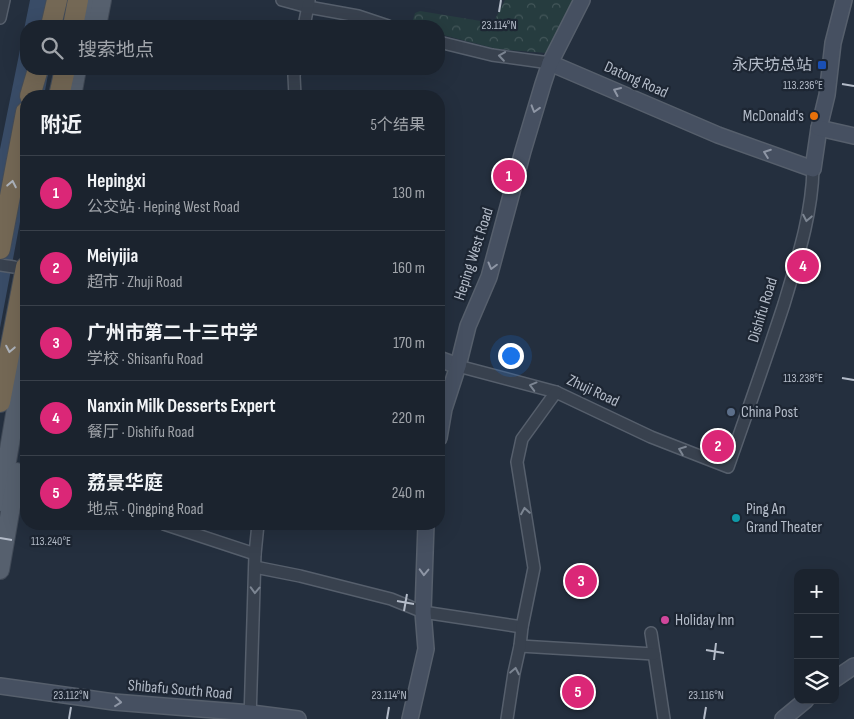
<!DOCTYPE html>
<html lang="zh">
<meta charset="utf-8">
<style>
body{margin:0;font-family:"Sofia Sans Condensed","Noto Sans SC",sans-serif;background:#282f3a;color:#f1f3f6}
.controls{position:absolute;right:15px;bottom:15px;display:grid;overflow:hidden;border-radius:10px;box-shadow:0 5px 20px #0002}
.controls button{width:45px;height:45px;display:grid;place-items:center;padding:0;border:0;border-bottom:1px solid #39404a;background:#1b232e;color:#f1f3f6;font:25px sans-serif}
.you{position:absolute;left:510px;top:355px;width:18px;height:18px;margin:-12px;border:4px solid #fff;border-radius:50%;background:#1a73e8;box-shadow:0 0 0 8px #1a73e833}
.badge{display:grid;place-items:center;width:32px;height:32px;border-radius:50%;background:#db2777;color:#fff;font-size:16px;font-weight:700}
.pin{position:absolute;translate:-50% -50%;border:2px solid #fff;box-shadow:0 1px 5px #0006}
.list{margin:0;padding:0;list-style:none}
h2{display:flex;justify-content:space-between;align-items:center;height:65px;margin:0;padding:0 20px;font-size:21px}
h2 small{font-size:16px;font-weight:400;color:#a0a4aa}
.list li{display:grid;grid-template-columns:32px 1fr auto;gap:15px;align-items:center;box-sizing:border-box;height:75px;padding:0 20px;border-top:1px solid #39404a}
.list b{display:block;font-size:19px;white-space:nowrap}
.list p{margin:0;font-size:16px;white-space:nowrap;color:#a0a4aa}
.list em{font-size:16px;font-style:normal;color:#a0a4aa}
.icon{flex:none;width:28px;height:28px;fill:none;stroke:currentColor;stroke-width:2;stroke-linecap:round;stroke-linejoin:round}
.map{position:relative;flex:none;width:854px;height:719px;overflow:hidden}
.search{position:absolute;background:#1b232e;box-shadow:0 5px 20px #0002;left:20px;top:20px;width:425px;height:55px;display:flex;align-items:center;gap:12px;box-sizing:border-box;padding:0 18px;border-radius:20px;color:#a0a4aa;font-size:19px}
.panel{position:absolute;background:#1b232e;box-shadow:0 5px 20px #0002;left:20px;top:90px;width:425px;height:440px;border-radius:20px}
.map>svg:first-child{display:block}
.park{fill:url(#park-crowns)}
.water{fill:#394c67}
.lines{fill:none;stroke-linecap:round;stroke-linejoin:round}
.street-casing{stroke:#565f6c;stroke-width:14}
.secondary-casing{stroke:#565f6c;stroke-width:18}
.primary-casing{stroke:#414a57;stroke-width:20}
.highway-casing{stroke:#434c59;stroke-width:22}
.street{stroke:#38414e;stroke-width:11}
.secondary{stroke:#465061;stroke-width:15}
.primary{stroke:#56606e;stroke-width:18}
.highway{stroke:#746855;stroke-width:20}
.oneway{stroke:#7c8592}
.oneway2{stroke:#8e96a5}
.oneway3{stroke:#aeb4bd}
.ticks{fill:none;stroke:#b4bcc9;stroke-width:2}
.transit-dot{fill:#1a4fb4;stroke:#1d2633;stroke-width:2}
.food-dot{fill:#e8710a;stroke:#1d2633;stroke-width:2}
.service-dot{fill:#5c6f8a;stroke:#1d2633;stroke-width:2}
.culture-dot{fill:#0f9aa8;stroke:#1d2633;stroke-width:2}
.hotel-dot{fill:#d1479c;stroke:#1d2633;stroke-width:2}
.labels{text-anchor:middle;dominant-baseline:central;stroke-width:4.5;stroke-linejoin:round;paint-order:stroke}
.poi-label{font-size:16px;fill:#b4bcc9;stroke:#1d2633;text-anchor:start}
.street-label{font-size:16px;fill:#b4bcc9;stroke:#1d2633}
.ticks-label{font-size:12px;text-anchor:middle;fill:#b4bcc9;stroke:#1d2633;stroke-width:4.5;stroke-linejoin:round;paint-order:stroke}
</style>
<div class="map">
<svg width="854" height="719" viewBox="0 0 854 719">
<defs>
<pattern id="park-crowns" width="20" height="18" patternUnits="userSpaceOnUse" patternTransform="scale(1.25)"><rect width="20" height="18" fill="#263c3f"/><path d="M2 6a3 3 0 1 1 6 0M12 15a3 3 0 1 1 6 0" fill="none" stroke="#435659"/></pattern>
</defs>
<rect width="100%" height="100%" fill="#242f3e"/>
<path class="park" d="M 505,0 L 577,0 L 547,53 L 497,49 L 439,34 L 439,26 L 411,26 L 415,13 L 420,11 L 493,23 Z"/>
<path class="water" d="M 30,0 L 63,0 L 58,26 L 26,26 L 26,69 L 49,69 L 44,96 L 26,96 L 26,190 L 0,328 L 0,149 Z"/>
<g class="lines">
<defs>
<g id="street">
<path d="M 282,0 L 308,7 L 358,16 L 388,26"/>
<path d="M 0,18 L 4,0"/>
<path d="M 304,26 L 309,1"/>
<path d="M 439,42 L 492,55 L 550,63"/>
<path d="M 295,96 L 294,76 L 295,69"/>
<path d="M 0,265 L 14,267"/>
<path d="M 458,366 L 556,392 L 651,437 L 728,467 C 747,413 766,359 784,304 C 797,260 812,215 813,169"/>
<path d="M 164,524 L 255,554"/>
<path d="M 255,567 L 300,576 L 391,599 L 423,612 L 522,627"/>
<path d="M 651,633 L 664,719"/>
<path d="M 520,646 L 654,654"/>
<path d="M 250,719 L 255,554 L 258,524"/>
<path d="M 507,719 L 514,673 L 520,646 L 522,627 L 534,568 L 517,462 L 522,439 L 556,392"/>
</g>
<g id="secondary">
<path d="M 550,63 L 718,135 L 813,169 L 819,128 L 827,95 L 833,43 L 844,0"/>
<path d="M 819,128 L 854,136"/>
<path d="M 439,359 L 458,366"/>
<path d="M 439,438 L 444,409 L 458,366 L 468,326 L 489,277 L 523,151 L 543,84 L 550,63 L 582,0"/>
<path d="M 835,679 L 854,666"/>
<path d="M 0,686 L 114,702 L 251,713 L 298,719"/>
<path d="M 410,719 L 426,649 L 423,612 L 426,524"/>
<path d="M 783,719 L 806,700"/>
</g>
<g id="primary">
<path d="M 84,26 L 89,0"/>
<path d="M 97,26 L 102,0"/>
<path d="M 72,96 L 77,69"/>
<path d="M 0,502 L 26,350"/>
<path d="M 0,570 L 17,472"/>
</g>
<g id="highway">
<path d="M 51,26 L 57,0"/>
<path d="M 73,26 L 78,0"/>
<path d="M 30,96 L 38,69"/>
<path d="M 59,96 L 65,69"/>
<path d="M 0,249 L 26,112"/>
<path d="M 0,402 L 26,267"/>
</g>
</defs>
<use href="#street" class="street-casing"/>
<use href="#secondary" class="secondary-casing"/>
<use href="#primary" class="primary-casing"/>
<use href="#highway" class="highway-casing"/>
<use href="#street" class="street"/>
<use href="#secondary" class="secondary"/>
<use href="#primary" class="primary"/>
<use href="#highway" class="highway"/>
</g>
<defs><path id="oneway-chevron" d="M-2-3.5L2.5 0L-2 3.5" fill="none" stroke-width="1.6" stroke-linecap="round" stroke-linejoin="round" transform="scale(1.25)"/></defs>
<g class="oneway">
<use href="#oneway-chevron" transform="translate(502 56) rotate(-172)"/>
<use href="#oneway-chevron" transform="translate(807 218) rotate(101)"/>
<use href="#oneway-chevron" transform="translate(533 386) rotate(-165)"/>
<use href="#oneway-chevron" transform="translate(682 450) rotate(-159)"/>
<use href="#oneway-chevron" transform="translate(525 511) rotate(-99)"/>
<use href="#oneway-chevron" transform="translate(255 590) rotate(92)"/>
<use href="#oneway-chevron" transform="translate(515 671) rotate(-79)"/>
</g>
<g class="oneway2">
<use href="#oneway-chevron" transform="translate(617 91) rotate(-156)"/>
<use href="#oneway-chevron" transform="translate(535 109) rotate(107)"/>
<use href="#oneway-chevron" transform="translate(767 153) rotate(-160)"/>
<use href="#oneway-chevron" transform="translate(492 266) rotate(105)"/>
<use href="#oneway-chevron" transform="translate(424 572) rotate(92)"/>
<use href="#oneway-chevron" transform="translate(118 702) rotate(6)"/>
</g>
<g class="oneway3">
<use href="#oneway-chevron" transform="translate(12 184) rotate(-79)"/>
<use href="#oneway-chevron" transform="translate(10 349) rotate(101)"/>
</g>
<path class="ticks" d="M 499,12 L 501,0M 842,84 L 854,86M 842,378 L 854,380M 0,538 L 12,540M 397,601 L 414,604M 404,611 L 407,594M 706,650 L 724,653M 714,660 L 716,643M 69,719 L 71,707M 387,719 L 389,707M 704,719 L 706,707"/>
<rect class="transit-dot" x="817" y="60" width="10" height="10" rx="2.5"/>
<circle class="food-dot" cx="814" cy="116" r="5"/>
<circle class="service-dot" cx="731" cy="412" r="5"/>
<circle class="culture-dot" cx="736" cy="518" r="5"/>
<circle class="hotel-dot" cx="665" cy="620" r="5"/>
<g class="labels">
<g class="poi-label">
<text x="812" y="65" text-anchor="end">永庆坊总站</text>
<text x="804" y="116" text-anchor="end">McDonald's</text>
<text x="741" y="412">China Post</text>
<text x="746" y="509">Ping An<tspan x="746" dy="18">Grand Theater</tspan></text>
<text x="675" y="620">Holiday Inn</text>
</g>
<g class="street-label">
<text transform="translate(636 80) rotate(24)">Datong Road</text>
<text transform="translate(474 254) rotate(-72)">Heping West Road</text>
<text transform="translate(763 310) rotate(-73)">Dishifu Road</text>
<text transform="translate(593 391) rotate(25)">Zhuji Road</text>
<text transform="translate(180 690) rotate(5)">Shibafu South Road</text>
</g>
</g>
<g class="ticks-label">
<text x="499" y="29">23.114°N</text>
<text x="803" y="89">113.236°E</text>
<text x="803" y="382">113.238°E</text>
<text x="51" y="545">113.240°E</text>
<text x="71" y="699">23.112°N</text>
<text x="389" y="699">23.114°N</text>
<text x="706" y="699">23.116°N</text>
</g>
</svg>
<div class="controls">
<button>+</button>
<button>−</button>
<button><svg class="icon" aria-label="layers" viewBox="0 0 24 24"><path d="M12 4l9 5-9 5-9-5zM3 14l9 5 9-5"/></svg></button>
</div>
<div class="you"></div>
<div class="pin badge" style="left:509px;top:176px">1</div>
<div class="pin badge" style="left:718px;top:446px">2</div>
<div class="pin badge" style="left:581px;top:581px">3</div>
<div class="pin badge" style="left:803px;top:266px">4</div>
<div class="pin badge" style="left:578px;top:692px">5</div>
<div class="search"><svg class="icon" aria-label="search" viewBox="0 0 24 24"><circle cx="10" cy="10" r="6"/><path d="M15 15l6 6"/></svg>搜索地点</div>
<section class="panel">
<h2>附近<small>5个结果</small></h2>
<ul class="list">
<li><span class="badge">1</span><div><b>Hepingxi</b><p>公交站 · Heping West Road</p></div><em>130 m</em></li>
<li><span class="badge">2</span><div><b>Meiyijia</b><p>超市 · Zhuji Road</p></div><em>160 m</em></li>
<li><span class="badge">3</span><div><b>广州市第二十三中学</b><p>学校 · Shisanfu Road</p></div><em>170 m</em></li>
<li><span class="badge">4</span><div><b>Nanxin Milk Desserts Expert</b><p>餐厅 · Dishifu Road</p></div><em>220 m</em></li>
<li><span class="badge">5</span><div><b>荔景华庭</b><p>地点 · Qingping Road</p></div><em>240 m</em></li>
</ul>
</section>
</div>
